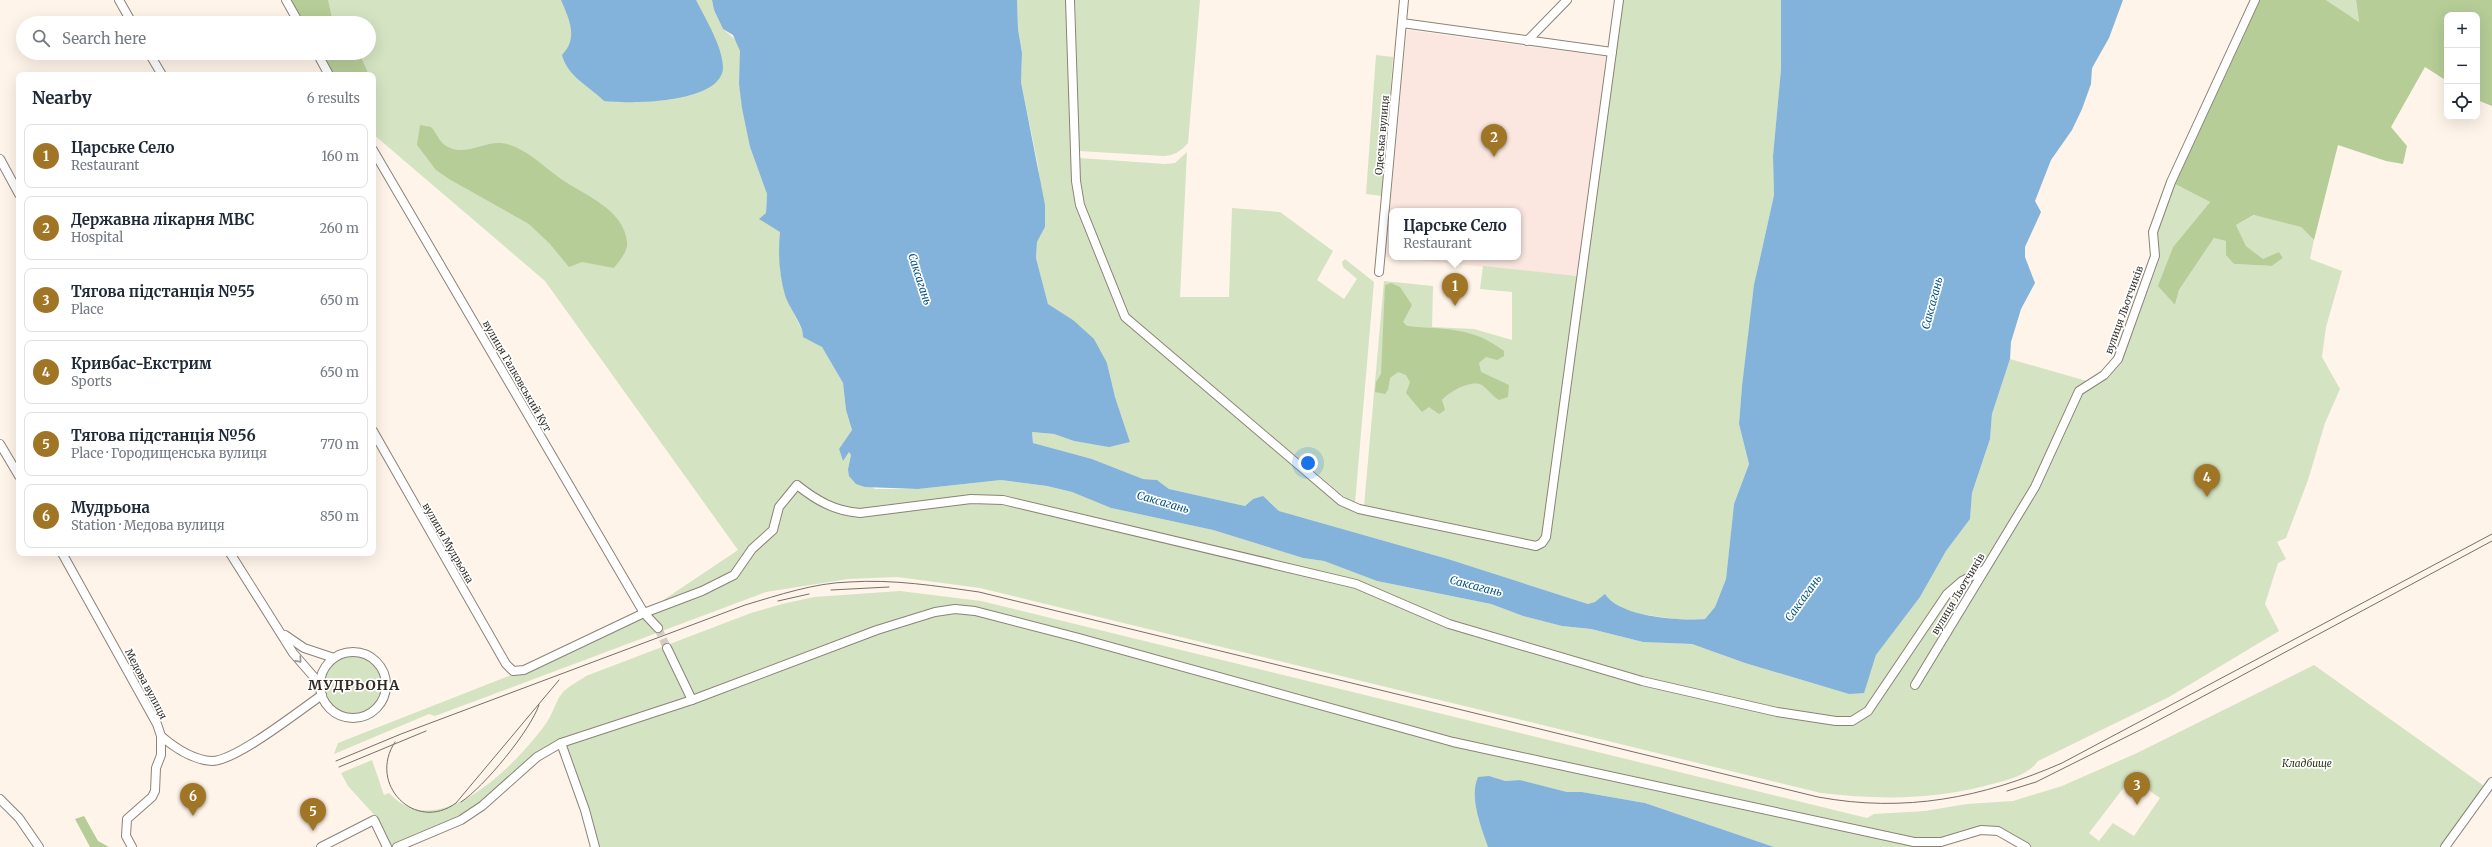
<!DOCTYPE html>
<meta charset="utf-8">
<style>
body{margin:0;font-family:Merriweather,serif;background:#f6f6f7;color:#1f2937}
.controls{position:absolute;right:12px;top:12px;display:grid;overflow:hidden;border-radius:8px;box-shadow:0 4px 16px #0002}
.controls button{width:36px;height:36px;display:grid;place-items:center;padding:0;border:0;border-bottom:1px solid #e0e1e3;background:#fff;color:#1f2937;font:20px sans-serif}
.you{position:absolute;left:1308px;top:463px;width:14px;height:14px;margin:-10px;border:3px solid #fff;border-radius:50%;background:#1a73e8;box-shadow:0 0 0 6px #1a73e833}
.badge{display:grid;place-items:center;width:26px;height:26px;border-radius:50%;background:#a07525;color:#fff;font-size:13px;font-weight:700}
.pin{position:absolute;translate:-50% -33px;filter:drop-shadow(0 1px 2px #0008)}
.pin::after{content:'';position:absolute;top:21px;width:14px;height:12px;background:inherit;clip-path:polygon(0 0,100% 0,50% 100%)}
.popup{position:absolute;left:1389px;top:208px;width:132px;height:52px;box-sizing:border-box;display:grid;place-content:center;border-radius:8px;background:#fff;filter:drop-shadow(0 1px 3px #0005);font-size:13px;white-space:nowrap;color:#747a83}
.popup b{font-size:15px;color:#1f2937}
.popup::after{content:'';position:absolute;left:50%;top:100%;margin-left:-8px;border:8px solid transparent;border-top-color:#fff}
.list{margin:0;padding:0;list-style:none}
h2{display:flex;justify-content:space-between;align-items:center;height:52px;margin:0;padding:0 16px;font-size:17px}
h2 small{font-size:13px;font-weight:400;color:#747a83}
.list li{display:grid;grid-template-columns:26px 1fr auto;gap:12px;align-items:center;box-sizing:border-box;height:64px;margin:0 8px 8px;padding:0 8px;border:1px solid #e0e1e3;border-radius:8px}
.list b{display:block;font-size:15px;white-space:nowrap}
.list p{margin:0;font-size:13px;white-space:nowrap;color:#747a83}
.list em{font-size:13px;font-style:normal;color:#747a83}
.icon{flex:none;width:22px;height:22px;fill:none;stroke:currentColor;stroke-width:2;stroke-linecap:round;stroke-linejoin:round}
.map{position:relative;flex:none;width:2492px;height:847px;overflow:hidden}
.search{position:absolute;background:#fff;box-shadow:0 4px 16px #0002;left:16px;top:16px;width:360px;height:44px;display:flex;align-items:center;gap:10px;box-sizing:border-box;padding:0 14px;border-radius:22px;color:#747a83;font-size:15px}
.panel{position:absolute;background:#fff;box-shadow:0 4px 16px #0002;left:16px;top:72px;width:360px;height:484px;border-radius:8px}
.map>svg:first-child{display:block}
.medical{fill:#fbe7e0;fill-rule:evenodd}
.green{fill:#d4e3c1;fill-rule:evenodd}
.forest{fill:#b6cd97}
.water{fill:#83b2db}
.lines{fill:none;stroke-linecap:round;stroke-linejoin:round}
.street-tunnel{stroke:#d6ccc3;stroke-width:8;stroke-dasharray:8 4;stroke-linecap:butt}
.street-casing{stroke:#8c8278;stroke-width:10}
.street{stroke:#fff;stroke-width:8}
.tram{stroke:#766f69;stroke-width:1}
.oneway{stroke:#989694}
.labels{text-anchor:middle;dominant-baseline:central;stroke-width:3.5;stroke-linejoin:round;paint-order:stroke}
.street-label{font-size:10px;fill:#322e2a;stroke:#fff}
.park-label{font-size:10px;font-style:italic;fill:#293810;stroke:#fff}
.water-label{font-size:11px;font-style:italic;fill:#015486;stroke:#fff}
.district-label{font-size:14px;font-weight:bold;letter-spacing:1px;fill:#342c24;stroke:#fff}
</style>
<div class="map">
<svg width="2492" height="847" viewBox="0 0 2492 847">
<rect width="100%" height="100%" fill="#fff4e9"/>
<path class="medical" d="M 1407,30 L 1608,57 L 1577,276 L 1385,257 ZM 1392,211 L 1518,211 L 1518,257 L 1392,257 Z"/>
<g class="green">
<path d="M 286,0 L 712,0 L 714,10 L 723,29 L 738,42 L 741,57 L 739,84 L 750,147 L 767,194 L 766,213 L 769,223 L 780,232 L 780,272 L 785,294 L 803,333 L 822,347 L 843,383 L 846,410 L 852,430 L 839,449 L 843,461 L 849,452 L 851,455 L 848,469 L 875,489 L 918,489 L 1001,480 L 1047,486 L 1072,492 L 1111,508 L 1213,530 L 1303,558 L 1324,561 L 1377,581 L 1491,604 L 1523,616 L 1562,626 L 1591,629 L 1643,642 L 1692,644 L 1745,663 L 1849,694 L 1871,671 L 1876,655 L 1920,597 L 1946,551 L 1970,519 L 1972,493 L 1990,439 L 1992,414 L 2010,359 L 2097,384 L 2108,378 L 2122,361 L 2160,258 L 2157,231 L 2175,184 L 2210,202 L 2173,247 L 2159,286 L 2175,305 L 2179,290 L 2214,238 L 2226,241 L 2234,264 L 2272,266 L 2283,258 L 2279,252 L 2264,260 L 2246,246 L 2236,225 L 2255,215 L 2301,227 L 2314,240 L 2310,259 L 2342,271 L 2326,327 L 2322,357 L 2340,389 L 2325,423 L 2308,480 L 2286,538 L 2277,542 L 2286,559 L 2278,563 L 2265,604 L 2279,631 L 2169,697 L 2038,761 C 2029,774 2011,779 1996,783 C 1938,800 1880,800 1821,793 L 980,588 L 897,577 L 848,579 L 766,592 L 435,716 L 429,714 L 334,754 L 338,743 L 524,670 L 644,613 L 738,550 L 545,281 L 373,134 L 373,75 L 329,75 L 317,53 L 369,53 L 369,23 L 299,23 Z"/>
<path d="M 1017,0 L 1068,0 L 1073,181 L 1122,319 L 1339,503 L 1537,550 L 1544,547 L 1550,539 L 1623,0 L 1781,0 L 1781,69 L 1773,156 L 1774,195 L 1758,266 L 1742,386 L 1739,424 L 1749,464 L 1734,504 L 1726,579 L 1715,607 L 1705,619 C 1681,621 1653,617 1630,611 C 1611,607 1611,598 1588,604 L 1448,559 L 1279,511 L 1270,502 L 1253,499 L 1245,506 L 1169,489 L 1157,480 L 1143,479 L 1092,459 L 1033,443 L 1032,432 L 1054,434 L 1074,441 L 1109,446 L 1130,442 L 1115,397 L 1107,363 L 1073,320 L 1048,304 L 1036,258 L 1037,242 L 1045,227 L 1038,165 L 1021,82 L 1022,53 L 1018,29 Z"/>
<path d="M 1075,0 L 1200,0 L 1188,143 C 1181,151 1175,155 1164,156 L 1079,151 Z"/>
<path d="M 2326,0 L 2356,0 L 2359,22 Z"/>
<path d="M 1376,55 L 1393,57 L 1382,196 L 1366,194 Z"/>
<path d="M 1187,152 L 1180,297 L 1229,297 L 1232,208 L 1280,212 L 1333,251 L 1317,280 L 1344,299 L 1357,279 L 1343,267 L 1342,262 L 1345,259 L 1374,282 L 1355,503 L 1346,498 L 1128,315 L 1083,204 L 1079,158 L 1165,164 L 1175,163 Z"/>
<path d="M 1483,266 L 1577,276 L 1543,536 L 1540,541 L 1535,543 L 1364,506 L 1384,281 L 1433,286 L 1432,327 L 1474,329 L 1512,340 L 1512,292 L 1480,289 Z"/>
<path d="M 900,591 L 981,601 L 1867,818 L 1874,814 L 1925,811 L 1967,804 L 2013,801 L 2062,786 L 2137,753 L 2314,665 L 2487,788 L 2445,847 L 2026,847 L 1998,831 L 1952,840 L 1915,842 L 1912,847 L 1774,847 L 1645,803 L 1582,792 L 1567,792 L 1520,780 L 1505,781 L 1478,817 L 1488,847 L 595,847 L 561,744 L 537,757 L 482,806 L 397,847 L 392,847 L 377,818 L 348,786 L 341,773 L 372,760 L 384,795 L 389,793 C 438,847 519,762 547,722 C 553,713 556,700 563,692 C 569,686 579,681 586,676 L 751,613 L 782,604 L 814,597 ZM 2131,778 L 2160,798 L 2134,836 L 2113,823 L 2099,841 L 2089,833 Z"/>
<circle cx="353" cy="685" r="32"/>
</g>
<g class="forest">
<path d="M 286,0 L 328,0 L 333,23 L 299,23 Z"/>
<path d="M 2260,0 L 2326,0 L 2359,22 L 2356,0 L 2492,0 L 2492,106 L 2477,100 L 2477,15 L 2447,15 L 2447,81 L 2425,67 L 2391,127 L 2407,146 L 2403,164 L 2386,161 L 2338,145 L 2314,240 L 2301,227 L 2254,215 L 2236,225 L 2246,246 L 2263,259 L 2279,252 L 2283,258 L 2272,266 L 2234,264 L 2226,255 L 2226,241 L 2214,238 L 2179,290 L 2175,305 L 2158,286 L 2173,247 L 2210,202 L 2175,184 Z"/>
<path d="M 317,53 L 359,53 L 369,75 L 329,75 Z"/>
<path d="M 420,125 L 431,127 C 437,133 440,144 448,147 C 468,157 486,139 507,144 C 528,150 544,167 561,179 C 584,195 624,209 627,242 C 628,252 619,261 614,268 L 582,262 L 569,267 L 550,244 L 529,224 L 449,179 L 436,170 L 417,145 Z"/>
<path d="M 1391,283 L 1400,287 L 1412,305 L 1403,322 L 1407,326 C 1446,330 1471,326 1504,351 L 1504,356 L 1497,360 L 1486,357 L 1479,363 L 1481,372 L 1509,385 L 1508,397 L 1499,400 C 1492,396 1488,389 1482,385 C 1471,379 1449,392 1442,400 L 1445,410 L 1439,414 L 1429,407 L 1422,412 L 1406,393 L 1410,382 L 1406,375 L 1398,372 L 1390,378 L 1388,390 L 1385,394 L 1375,392 L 1376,382 L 1381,374 L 1385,285 Z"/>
<path d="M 84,816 L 98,841 L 109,847 L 90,847 L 75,819 Z"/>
</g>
<g class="water">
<path d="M 561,0 L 696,0 C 705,18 723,47 723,68 C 721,104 628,104 604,101 C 588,85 568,77 562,55 C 579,38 569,19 561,0 Z"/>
<path d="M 712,0 L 1017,0 L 1018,29 L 1022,53 L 1021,82 L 1045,205 L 1045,227 L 1037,242 L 1036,258 L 1048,304 L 1073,320 L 1094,339 L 1107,363 L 1115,397 L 1130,442 L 1109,447 L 1074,441 L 1054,434 L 1032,432 L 1033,443 L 1092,459 L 1143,479 L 1157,480 L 1169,489 L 1245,506 L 1253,499 L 1263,496 L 1279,511 L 1448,559 L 1588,604 L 1595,602 L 1605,594 C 1619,617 1679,621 1705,619 L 1715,607 L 1726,579 L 1734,504 L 1749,464 L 1739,424 L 1742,386 L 1754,285 L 1774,195 L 1773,156 L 1781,69 L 1781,0 L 2123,0 L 2109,38 L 2092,68 L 2091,84 L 2082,109 L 2072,130 L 2051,160 L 2035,201 L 2041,212 L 2025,247 L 2025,257 L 2035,283 L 2021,309 L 2011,342 L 2010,359 L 1992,414 L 1990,439 L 1972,493 L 1970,519 L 1946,551 L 1920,597 L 1876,655 L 1864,693 L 1849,694 L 1745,663 L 1692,644 L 1643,642 L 1591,629 L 1562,626 L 1523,616 L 1491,604 L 1377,581 L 1324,561 L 1303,558 L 1213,530 L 1111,508 L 1072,492 L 1047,486 L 1001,480 L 918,489 L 865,487 L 856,484 L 849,476 L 848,469 L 851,455 L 849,452 L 843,461 L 839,449 L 852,430 L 846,410 L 843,383 L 822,347 L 803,337 C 804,326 789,308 785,295 C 779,275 778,253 780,232 L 759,219 L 766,213 L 767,194 L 750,147 L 742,108 L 739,84 L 740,51 L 733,35 L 723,29 L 714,10 Z"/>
<path d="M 1489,776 L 1505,781 L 1520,780 L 1567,792 L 1582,792 L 1645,803 L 1774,847 L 1488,847 C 1481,827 1469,797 1478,777 Z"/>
</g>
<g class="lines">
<path class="street-tunnel" d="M 658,628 L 667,648"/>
<defs>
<g id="street">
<path d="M 119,0 L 132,23"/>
<path d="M 286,0 L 299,23"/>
<path d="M 1070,0 L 1076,181 L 1080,205 L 1125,317 L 1341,501 L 1359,509 L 1536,546 L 1542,543 L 1546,537 L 1619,0"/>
<path d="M 1402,23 L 1612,52"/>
<path d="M 1527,41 L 1567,0"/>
<path d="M 149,53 L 162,75"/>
<path d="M 317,53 L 329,75"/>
<path d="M 373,150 L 644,613 L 658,628"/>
<path d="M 0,159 L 19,194"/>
<path d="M 1379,272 L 1404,0"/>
<path d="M 373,431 L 506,664 L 513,671 L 524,670 L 644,613 L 702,591 L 734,575 L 752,549 L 773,530 L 779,507 L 797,485 C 817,501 835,511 860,513 L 971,499 L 1003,500 L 1356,584 L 1449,624 L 1642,681 L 1777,712 L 1836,721 L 1852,721 L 1868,711 L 1947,594 L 1962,581 L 1984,570"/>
<path d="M 0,444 L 19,476"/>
<path d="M 62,553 L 157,724 L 161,736 L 161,755 L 156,768 L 155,791 L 152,797 L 127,819 L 126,836 L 132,847"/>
<path d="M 230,553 L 293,653 L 320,684"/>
<path d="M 285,635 L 304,648 L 334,658"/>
<path d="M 667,648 L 692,700"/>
<circle cx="353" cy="685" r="33"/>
<path d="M 1915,685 L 2035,487 L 2079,391 L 2104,375 L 2118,359 L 2155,256 L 2153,232 L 2171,182 L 2255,0"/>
<path d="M 161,736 C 175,748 193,760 212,761 C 236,761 300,710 322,695"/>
<path d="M 561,743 L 585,810 L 595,847"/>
<path d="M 0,799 L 19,818 L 39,847"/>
<path d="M 321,847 L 374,820 L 387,847"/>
<path d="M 397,847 L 461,820 L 482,806 L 537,757 L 561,743 L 692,700 L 877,630 L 935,612 L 955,609 L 975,611 L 1079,638 L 1453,742 L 1914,842 L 1941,842 L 1981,830 L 1998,831 L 2026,847"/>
<path d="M 2445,847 L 2492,782"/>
</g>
</defs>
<use href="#street" class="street-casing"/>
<use href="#street" class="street"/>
<g class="tram">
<path d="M 831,590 L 889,587"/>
<path d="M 778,601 L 809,594"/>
<path d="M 395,742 C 367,784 415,833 456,803 L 559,680"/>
<path d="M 336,761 L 401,734 L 745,605 C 779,595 814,583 849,582 C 893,579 936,586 979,592 L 1818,797 C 1905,813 1982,798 2062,763 L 2492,534"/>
<path d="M 339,767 L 426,731"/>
<path d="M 2007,791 L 2036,782 L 2146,727 L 2492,541"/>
<path d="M 461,802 C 484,787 530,731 539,705"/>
</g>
</g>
<defs><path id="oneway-chevron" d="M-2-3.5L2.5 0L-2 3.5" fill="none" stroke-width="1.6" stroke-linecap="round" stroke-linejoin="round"/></defs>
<use class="oneway" href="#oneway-chevron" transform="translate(299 660) rotate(48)"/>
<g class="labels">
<g class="street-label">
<text transform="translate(1382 135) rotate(-85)">Одеська вулиця</text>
<text transform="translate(2124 310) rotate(-70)">вулиця Льотчиків</text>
<text transform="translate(517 376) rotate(60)">вулиця Галковський Кут</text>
<text transform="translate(448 543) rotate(60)">вулиця Мудрьона</text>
<text transform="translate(1958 594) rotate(-59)">вулиця Льотчиків</text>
<text transform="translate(146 684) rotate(62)">Медова вулиця</text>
</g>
<g class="park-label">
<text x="2307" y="763">Кладбище</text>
</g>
<g class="water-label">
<text transform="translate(920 279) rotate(72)">Саксагань</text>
<text transform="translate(1932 303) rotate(-75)">Саксагань</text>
<text transform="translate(1163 502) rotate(16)">Саксагань</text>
<text transform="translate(1476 586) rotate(14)">Саксагань</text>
<text transform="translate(1803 598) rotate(-54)">Саксагань</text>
</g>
<g class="district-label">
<text x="354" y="685">МУДРЬОНА</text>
</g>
</g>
</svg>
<div class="controls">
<button>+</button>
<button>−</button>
<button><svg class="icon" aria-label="locate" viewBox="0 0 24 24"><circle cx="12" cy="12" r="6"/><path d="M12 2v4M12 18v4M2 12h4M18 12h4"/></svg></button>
</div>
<div class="you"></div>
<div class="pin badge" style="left:1455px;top:306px">1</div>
<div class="popup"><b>Царське Село</b>Restaurant</div>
<div class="pin badge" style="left:1494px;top:157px">2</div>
<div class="pin badge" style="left:2137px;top:805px">3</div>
<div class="pin badge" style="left:2207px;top:497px">4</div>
<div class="pin badge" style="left:313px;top:831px">5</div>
<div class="pin badge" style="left:193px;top:816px">6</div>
<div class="search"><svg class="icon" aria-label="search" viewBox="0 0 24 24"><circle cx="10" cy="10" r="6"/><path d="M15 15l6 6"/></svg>Search here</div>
<section class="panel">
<h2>Nearby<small>6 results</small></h2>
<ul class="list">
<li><span class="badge">1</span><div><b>Царське Село</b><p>Restaurant</p></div><em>160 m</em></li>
<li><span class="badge">2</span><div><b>Державна лікарня МВС</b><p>Hospital</p></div><em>260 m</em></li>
<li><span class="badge">3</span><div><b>Тягова підстанція №55</b><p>Place</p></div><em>650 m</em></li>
<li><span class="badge">4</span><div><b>Кривбас-Екстрим</b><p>Sports</p></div><em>650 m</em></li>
<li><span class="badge">5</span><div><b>Тягова підстанція №56</b><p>Place · Городищенська вулиця</p></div><em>770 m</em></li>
<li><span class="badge">6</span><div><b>Мудрьона</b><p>Station · Медова вулиця</p></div><em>850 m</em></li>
</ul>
</section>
</div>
